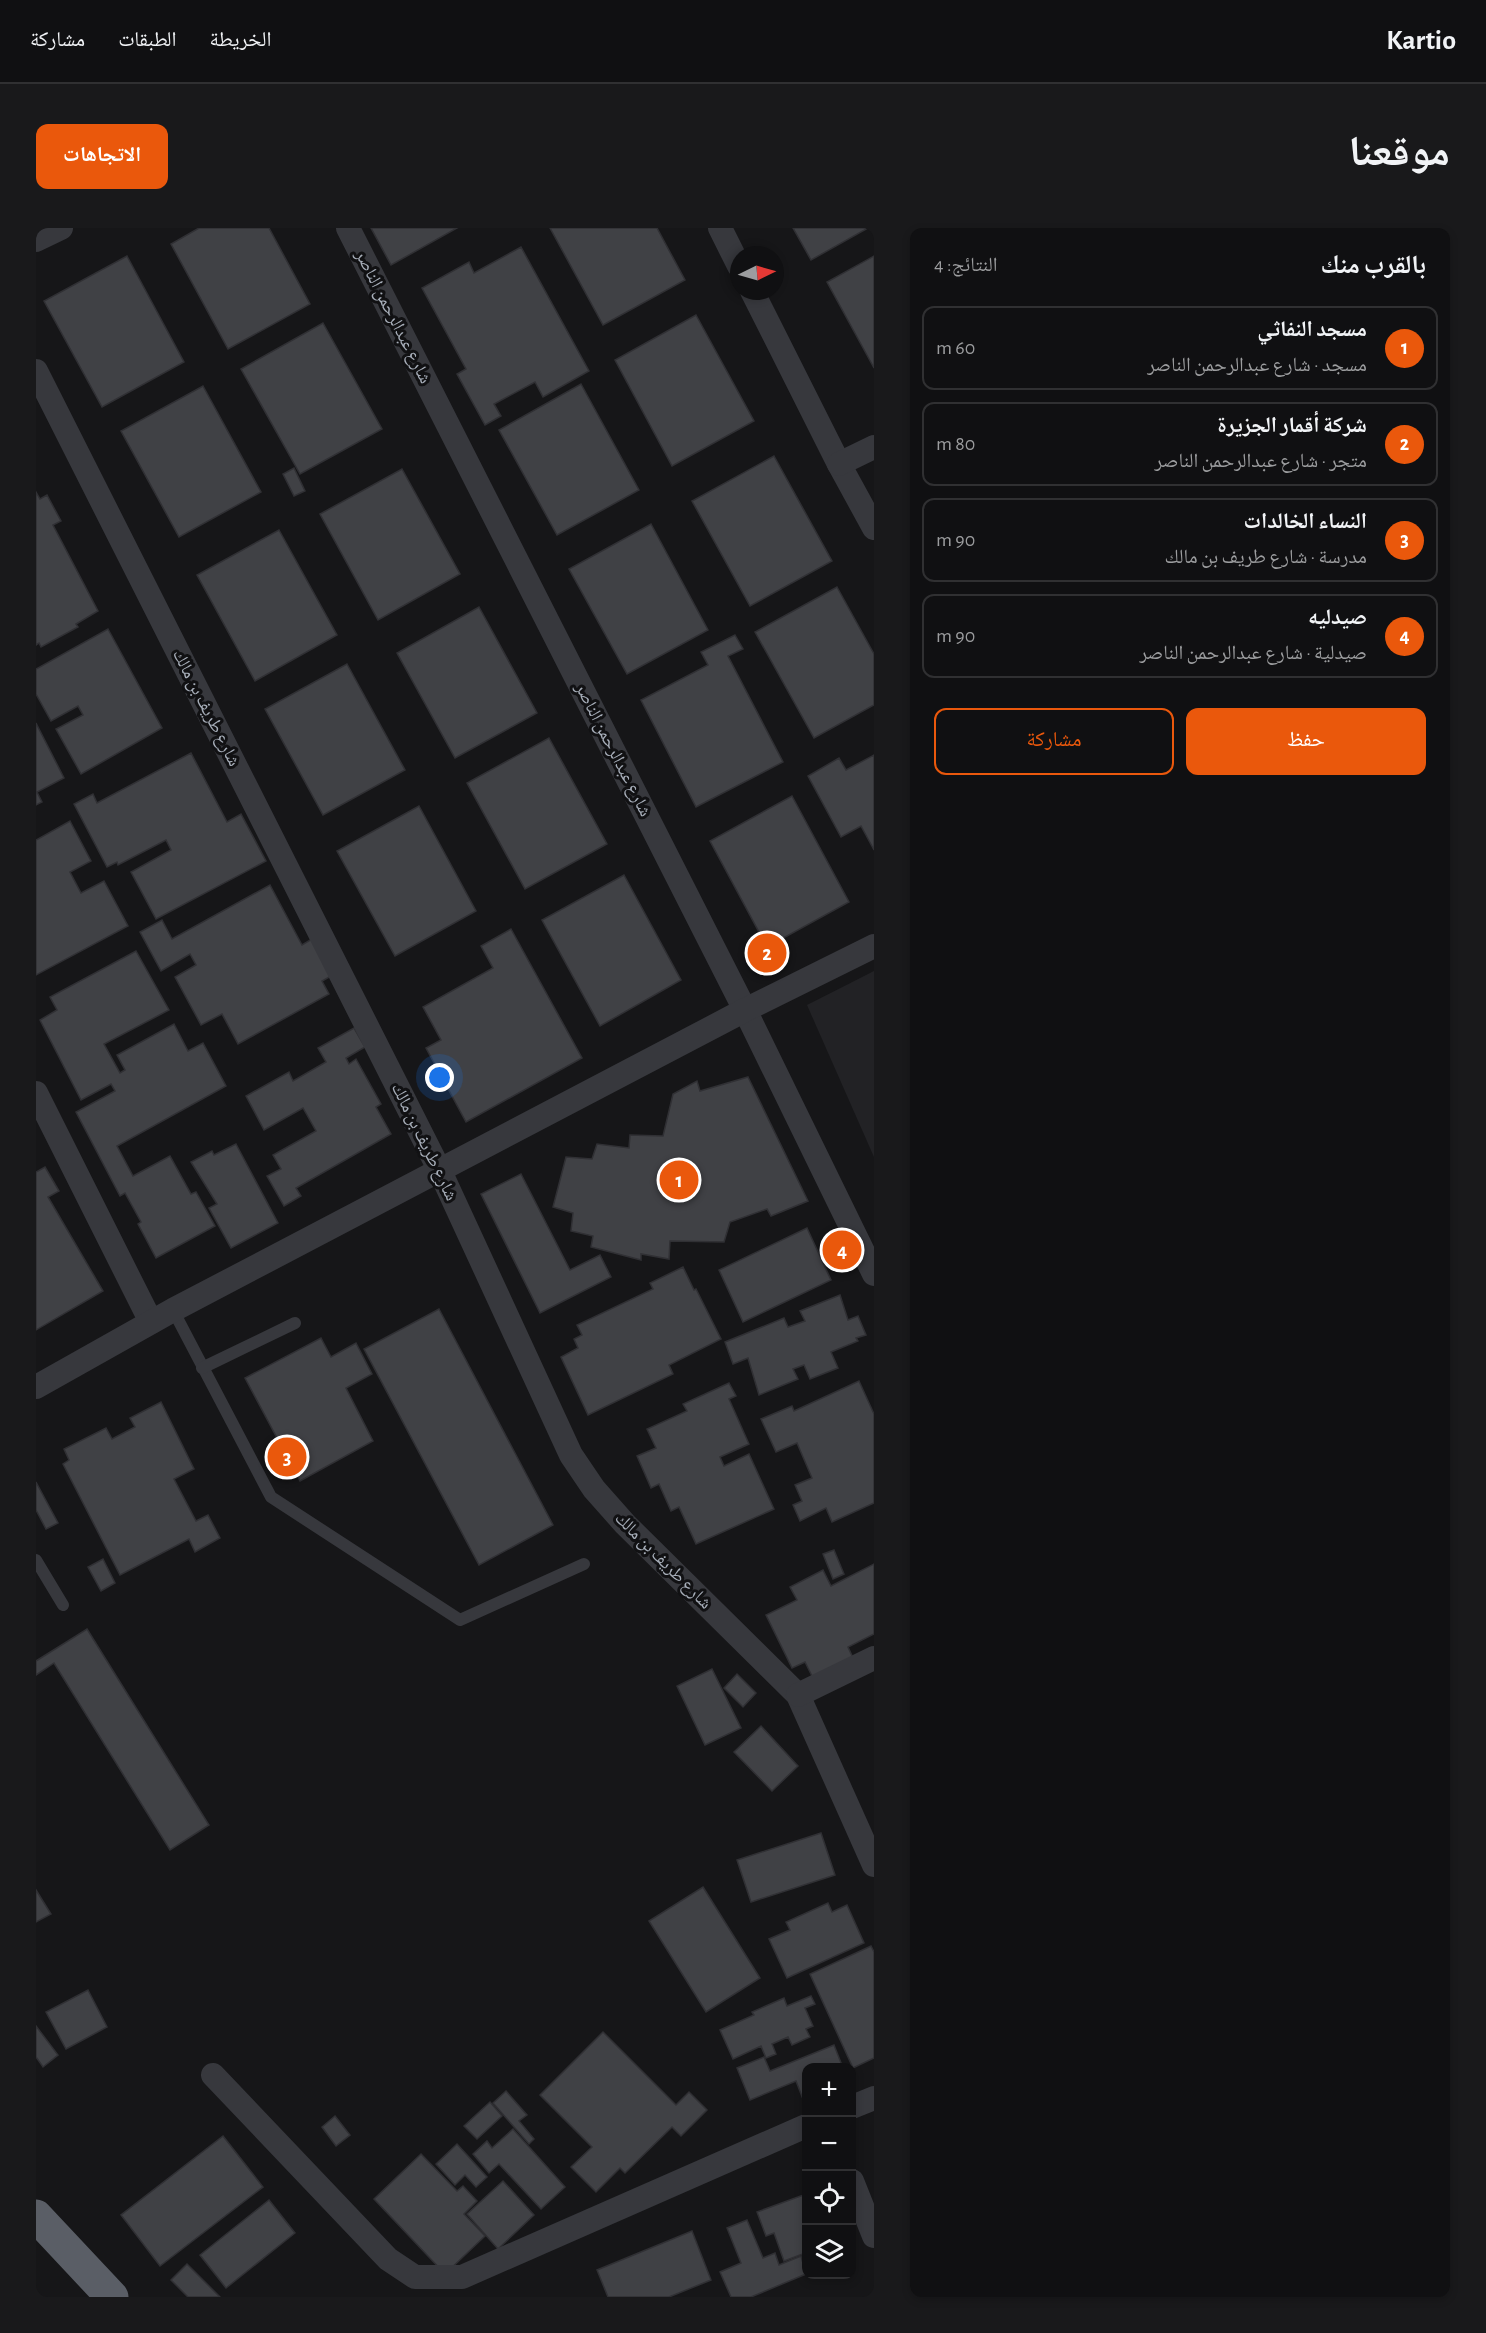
<!DOCTYPE html>
<html lang="ar">
<meta charset="utf-8">
<style>
body{margin:0;font-family:"Alegreya Sans","Noto Naskh Arabic",sans-serif;background:#19191b;color:#f1f3f6;direction:rtl}
.controls{position:absolute;right:18px;bottom:18px;display:grid;overflow:hidden;border-radius:12px;box-shadow:0 3px 9px #0003}
.controls button{width:54px;height:54px;display:grid;place-items:center;padding:0;border:0;border-bottom:2px solid #303032;background:#101012;color:#f1f3f6;font:30px sans-serif}
.compass{position:absolute;left:694px;top:18px;width:54px;height:54px;border-radius:50%;background:#101012;box-shadow:0 3px 9px #0003;rotate:85deg}
.you{position:absolute;left:404px;top:850px;width:21px;height:21px;margin:-15px;border:4px solid #fff;border-radius:50%;background:#1a73e8;box-shadow:0 0 0 9px #1a73e833}
.badge{display:grid;place-items:center;width:39px;height:39px;border-radius:50%;background:#ea580c;color:#fff;font-size:20px;font-weight:700}
.pin{position:absolute;translate:-50% -50%;border:3px solid #fff;box-shadow:0 2px 6px #0006}
.list{margin:0;padding:0;list-style:none}
h2{display:flex;justify-content:space-between;align-items:center;height:78px;margin:0;padding:0 24px;font-size:26px}
h2 small{font-size:20px;font-weight:400;color:#9c9d9f}
.list li{display:grid;grid-template-columns:39px 1fr auto;gap:18px;align-items:center;box-sizing:border-box;height:84px;margin:0 12px 12px;padding:0 12px;border:2px solid #303032;border-radius:12px}
.list b{display:block;font-size:22px;white-space:nowrap}
.list p{margin:0;font-size:20px;white-space:nowrap;color:#9c9d9f}
.list em{font-size:20px;font-style:normal;color:#9c9d9f}
.actions{display:flex;gap:12px;padding:18px 24px}
.actions a{flex:1;padding:14px 0;border:2px solid #ea580c;border-radius:12px;text-align:center;font-size:21px;color:#ea580c}
.actions .main{background:#ea580c;color:#fff}
.icon{flex:none;width:33px;height:33px;fill:none;stroke:currentColor;stroke-width:2;stroke-linecap:round;stroke-linejoin:round}
.map{position:relative;flex:none;width:838px;height:2069px;overflow:hidden;direction:ltr;border-radius:12px}
header{display:flex;align-items:center;gap:36px;box-sizing:border-box;height:84px;padding:0 30px;background:#101012;border-bottom:2px solid #303032}
header strong{font-size:28px}
nav{display:flex;gap:33px;margin-inline-start:auto;font-size:21px}
.intro{display:flex;align-items:center;justify-content:space-between;box-sizing:border-box;height:144px;padding:0 36px}
h1{margin:0;font-size:42px}
.button{padding:15px 27px;border-radius:12px;background:#ea580c;color:#fff;font-size:21px;font-weight:700}
main{display:flex;gap:36px;padding:0 36px}
aside{flex:1;background:#101012;border-radius:12px;box-shadow:0 3px 9px #0003}
.map>svg:first-child{display:block}
.built{fill:#222225}
.building{fill:#404145;stroke:#303034;stroke-width:1.5}
.lines{fill:none;stroke-linecap:round;stroke-linejoin:round}
.service{stroke:#37383d;stroke-width:12}
.minor{stroke:#37383d;stroke-width:24}
.trunk{stroke:#5a5e66;stroke-width:33}
.labels{text-anchor:middle;dominant-baseline:central;stroke-width:6;stroke-linejoin:round;paint-order:stroke}
.street-label{font-size:18px;fill:#a7aeb9;stroke:#111113}
</style>
<header>
<strong>Kartio</strong>
<nav><a>الخريطة</a><a>الطبقات</a><a>مشاركة</a></nav>
</header>
<div class="intro"><h1>موقعنا</h1><a class="button">الاتجاهات</a></div>
<main>
<aside>
<h2>بالقرب منك<small>النتائج: 4</small></h2>
<ul class="list">
<li><span class="badge">1</span><div><b>مسجد النفاثي</b><p>مسجد · شارع عبدالرحمن الناصر</p></div><em>60 m</em></li>
<li><span class="badge">2</span><div><b>شركة أقمار الجزيرة</b><p>متجر · شارع عبدالرحمن الناصر</p></div><em>80 m</em></li>
<li><span class="badge">3</span><div><b>النساء الخالدات</b><p>مدرسة · شارع طريف بن مالك</p></div><em>90 m</em></li>
<li><span class="badge">4</span><div><b>صيدليه</b><p>صيدلية · شارع عبدالرحمن الناصر</p></div><em>90 m</em></li>
</ul>
<div class="actions"><a class="main">حفظ</a><a>مشاركة</a></div>
</aside>
<div class="map">
<svg width="838" height="2069" viewBox="0 0 838 2069">
<rect width="100%" height="100%" fill="#161618"/>
<path class="built" d="M 838,743 L 838,929 L 771,777 Z"/>
<g class="building">
<path d="M 163,0 L 233,0 L 274,76 L 192,121 L 135,16 Z"/>
<path d="M 335,0 L 421,0 L 355,37 Z"/>
<path d="M 514,0 L 621,0 L 649,52 L 567,97 Z"/>
<path d="M 757,0 L 832,0 L 775,32 Z"/>
<path d="M 485,19 L 553,143 L 507,169 L 499,154 L 458,176 L 465,188 L 449,197 L 421,146 L 430,141 L 386,60 L 433,34 L 438,45 Z"/>
<path d="M 91,28 L 148,134 L 66,179 L 8,73 Z"/>
<path d="M 838,28 L 838,140 L 791,54 Z"/>
<path d="M 660,87 L 718,193 L 636,238 L 579,132 Z"/>
<path d="M 287,95 L 346,201 L 264,246 L 205,141 Z"/>
<path d="M 545,156 L 603,262 L 521,307 L 463,202 Z"/>
<path d="M 167,158 L 225,264 L 143,309 L 85,203 Z"/>
<path d="M 738,228 L 796,333 L 714,378 L 656,273 Z"/>
<path d="M 258,240 L 269,263 L 258,268 L 247,246 Z"/>
<path d="M 366,241 L 424,346 L 342,392 L 284,286 Z"/>
<path d="M 0,264 L 4,271 L 11,267 L 25,293 L 17,297 L 62,383 L 40,396 L 42,399 L 5,419 L 3,415 L 0,417 Z"/>
<path d="M 615,296 L 672,402 L 591,446 L 533,341 Z"/>
<path d="M 243,302 L 301,407 L 219,453 L 161,347 Z"/>
<path d="M 801,359 L 838,426 L 838,477 L 778,510 L 719,404 Z"/>
<path d="M 443,379 L 501,485 L 419,530 L 361,425 Z"/>
<path d="M 72,401 L 126,500 L 45,546 L 20,501 L 47,487 L 42,478 L 15,493 L 0,466 L 0,441 Z"/>
<path d="M 699,407 L 707,421 L 692,428 L 747,534 L 660,579 L 605,472 L 672,437 L 665,424 Z"/>
<path d="M 311,436 L 369,542 L 287,587 L 229,481 Z"/>
<path d="M 0,495 L 28,550 L 1,564 L 6,574 L 0,577 Z"/>
<path d="M 513,510 L 571,616 L 489,661 L 431,555 Z"/>
<path d="M 155,525 L 191,594 L 205,586 L 230,633 L 120,691 L 95,644 L 135,622 L 130,612 L 82,637 L 81,634 L 71,639 L 38,576 L 57,566 L 61,575 Z"/>
<path d="M 838,527 L 838,622 L 825,598 L 805,609 L 772,548 L 803,530 L 810,542 Z"/>
<path d="M 756,568 L 813,674 L 731,719 L 674,613 Z"/>
<path d="M 383,578 L 440,683 L 359,728 L 301,623 Z"/>
<path d="M 34,593 L 55,633 L 34,644 L 45,665 L 68,653 L 92,698 L 0,747 L 0,612 Z"/>
<path d="M 588,647 L 645,752 L 564,798 L 506,692 Z"/>
<path d="M 234,657 L 266,717 L 276,711 L 297,747 L 286,753 L 293,766 L 202,816 L 186,786 L 165,797 L 139,749 L 160,737 L 154,726 L 125,743 L 104,704 L 126,692 L 136,711 Z"/>
<path d="M 475,701 L 546,830 L 430,894 L 390,820 L 405,812 L 387,779 L 457,740 L 445,718 Z"/>
<path d="M 100,723 L 133,782 L 68,816 L 84,845 L 89,842 L 81,827 L 138,796 L 152,823 L 167,815 L 190,858 L 81,918 L 97,948 L 134,928 L 155,966 L 160,964 L 179,998 L 120,1030 L 102,996 L 105,994 L 89,965 L 84,968 L 40,884 L 79,863 L 75,856 L 45,872 L 4,792 L 21,782 L 14,769 Z"/>
<path d="M 318,800 L 329,819 L 310,830 L 313,836 L 320,831 L 345,876 L 340,879 L 355,906 L 260,960 L 265,968 L 248,978 L 231,948 L 245,941 L 237,927 L 280,903 L 267,880 L 228,902 L 210,868 L 253,844 L 257,853 L 290,834 L 282,820 Z"/>
<path d="M 712,849 L 772,973 L 735,988 L 731,981 L 694,994 L 688,1014 L 634,1013 L 633,1031 L 605,1026 L 605,1032 L 555,1019 L 557,1008 L 535,1003 L 537,985 L 517,979 L 530,929 L 556,931 L 561,916 L 593,920 L 594,907 L 627,908 L 637,866 L 661,853 L 664,863 Z"/>
<path d="M 200,916 L 242,995 L 195,1020 L 173,980 L 181,976 L 155,934 L 176,923 L 178,927 Z"/>
<path d="M 9,939 L 23,963 L 12,969 L 67,1063 L 0,1102 L 0,944 Z"/>
<path d="M 485,946 L 534,1042 L 564,1027 L 575,1049 L 504,1085 L 445,966 Z"/>
<path d="M 771,1000 L 795,1052 L 707,1094 L 683,1042 Z"/>
<path d="M 647,1039 L 658,1062 L 660,1061 L 685,1111 L 633,1137 L 637,1146 L 552,1187 L 525,1129 L 542,1120 L 538,1111 L 546,1107 L 541,1097 L 617,1061 L 614,1055 Z"/>
<path d="M 804,1067 L 812,1092 L 822,1088 L 830,1107 L 820,1110 L 822,1113 L 795,1124 L 802,1140 L 774,1151 L 768,1137 L 757,1141 L 762,1151 L 723,1167 L 712,1130 L 697,1136 L 689,1114 L 748,1090 L 752,1099 L 769,1093 L 764,1083 Z"/>
<path d="M 403,1081 L 517,1297 L 443,1337 L 328,1121 Z"/>
<path d="M 285,1110 L 295,1129 L 320,1115 L 336,1146 L 310,1160 L 337,1213 L 264,1253 L 209,1150 Z"/>
<path d="M 823,1153 L 838,1186 L 838,1275 L 796,1294 L 790,1280 L 764,1293 L 757,1277 L 766,1273 L 759,1257 L 776,1250 L 761,1215 L 740,1224 L 725,1191 L 756,1178 L 758,1183 Z"/>
<path d="M 693,1155 L 700,1168 L 693,1171 L 713,1216 L 684,1229 L 688,1238 L 713,1226 L 738,1281 L 660,1316 L 643,1279 L 635,1283 L 623,1256 L 615,1260 L 601,1228 L 620,1220 L 611,1201 L 651,1183 L 647,1176 Z"/>
<path d="M 125,1174 L 158,1241 L 138,1251 L 160,1293 L 172,1287 L 184,1310 L 159,1324 L 153,1311 L 84,1347 L 27,1236 L 33,1232 L 28,1221 L 70,1200 L 76,1211 L 99,1199 L 94,1190 Z"/>
<path d="M 0,1254 L 22,1295 L 10,1301 L 0,1282 Z"/>
<path d="M 798,1322 L 808,1346 L 797,1351 L 787,1326 Z"/>
<path d="M 67,1331 L 79,1355 L 65,1363 L 52,1339 Z"/>
<path d="M 838,1336 L 838,1406 L 812,1419 L 817,1430 L 777,1450 L 769,1434 L 756,1440 L 730,1387 L 761,1372 L 754,1359 L 787,1342 L 795,1358 Z"/>
<path d="M 51,1401 L 173,1597 L 134,1622 L 18,1435 L 0,1447 L 0,1433 Z"/>
<path d="M 676,1441 L 705,1500 L 669,1517 L 641,1458 Z"/>
<path d="M 701,1446 L 720,1465 L 707,1479 L 688,1460 Z"/>
<path d="M 725,1498 L 762,1538 L 736,1563 L 698,1524 Z"/>
<path d="M 785,1605 L 799,1647 L 715,1674 L 701,1632 Z"/>
<path d="M 667,1659 L 724,1750 L 670,1784 L 613,1693 Z"/>
<path d="M 0,1662 L 15,1686 L 0,1694 Z"/>
<path d="M 792,1675 L 796,1684 L 811,1677 L 828,1715 L 751,1750 L 733,1711 L 754,1702 L 750,1694 Z"/>
<path d="M 835,1718 L 838,1724 L 838,1830 L 817,1840 L 774,1746 Z"/>
<path d="M 52,1762 L 71,1799 L 30,1821 L 10,1784 Z"/>
<path d="M 775,1768 L 779,1776 L 769,1780 L 777,1798 L 770,1801 L 774,1809 L 756,1817 L 752,1809 L 736,1816 L 740,1826 L 730,1830 L 725,1818 L 697,1831 L 684,1802 L 718,1787 L 716,1784 L 748,1770 L 751,1778 Z"/>
<path d="M 0,1798 L 22,1827 L 7,1839 L 0,1829 Z"/>
<path d="M 567,1804 L 640,1877 L 653,1864 L 671,1882 L 645,1908 L 636,1899 L 589,1945 L 584,1940 L 560,1964 L 535,1939 L 556,1919 L 504,1867 Z"/>
<path d="M 798,1817 L 807,1840 L 770,1840 L 770,1879 L 760,1853 L 714,1872 L 701,1840 L 728,1829 L 734,1843 Z"/>
<path d="M 470,1863 L 491,1887 L 483,1893 L 498,1911 L 493,1916 L 457,1875 Z"/>
<path d="M 454,1874 L 466,1888 L 441,1911 L 428,1898 Z"/>
<path d="M 299,1888 L 314,1907 L 300,1918 L 286,1899 Z"/>
<path d="M 477,1901 L 529,1959 L 505,1981 L 463,1936 L 453,1945 L 437,1926 L 451,1913 L 456,1920 Z"/>
<path d="M 187,1908 L 227,1959 L 124,2038 L 85,1987 Z"/>
<path d="M 421,1916 L 451,1949 L 440,1959 L 429,1947 L 419,1957 L 400,1936 Z"/>
<path d="M 385,1926 L 421,1963 L 427,1958 L 441,1973 L 428,1986 L 449,2008 L 409,2046 L 338,1971 Z"/>
<path d="M 467,1953 L 498,1987 L 462,2021 L 431,1986 Z"/>
<path d="M 770,1966 L 770,2032 L 767,2026 L 748,2033 L 738,2005 L 730,2008 L 721,1984 Z"/>
<path d="M 233,1972 L 259,2005 L 190,2060 L 164,2027 Z"/>
<path d="M 711,1992 L 727,2030 L 739,2025 L 743,2037 L 765,2028 L 770,2046 L 715,2069 L 695,2069 L 684,2044 L 705,2035 L 691,2000 Z"/>
<path d="M 656,2003 L 675,2052 L 633,2069 L 572,2069 L 561,2042 Z"/>
<path d="M 151,2036 L 184,2069 L 152,2069 L 135,2052 Z"/>
</g>
<g class="lines">
<g class="service">
<path d="M 137,1082 L 235,1269 L 424,1392 L 548,1336"/>
<path d="M 166,1140 L 259,1095"/>
<path d="M 0,1332 L 27,1377"/>
</g>
<g class="minor">
<path d="M 312,0 L 709,782 L 838,1046"/>
<path d="M 684,0 L 703,38"/>
<path d="M 0,12 L 25,0"/>
<path d="M 716,63 L 803,236 L 838,300"/>
<path d="M 0,143 L 404,943 L 535,1227 L 558,1261 L 589,1296 L 762,1467 L 838,1637"/>
<path d="M 803,236 L 838,219"/>
<path d="M 0,865 L 115,1094"/>
<path d="M 0,1159 L 137,1082 L 709,782 L 838,718"/>
<path d="M 762,1467 L 838,1430"/>
<path d="M 177,1847 L 352,2031 L 379,2049 L 426,2049 L 770,1898"/>
<path d="M 816,1879 L 838,1870"/>
<path d="M 816,1953 L 838,2008"/>
</g>
<path class="trunk" d="M 0,1988 L 76,2069"/>
</g>
<g class="labels">
<g class="street-label">
<text transform="translate(357 89) rotate(63)">شارع عبدالرحمن الناصر</text>
<text transform="translate(170 480) rotate(63)">شارع طريف بن مالك</text>
<text transform="translate(577 522) rotate(63)">شارع عبدالرحمن الناصر</text>
<text transform="translate(388 914) rotate(64)">شارع طريف بن مالك</text>
<text transform="translate(627 1333) rotate(45)">شارع طريف بن مالك</text>
</g>
</g>
</svg>
<div class="controls">
<button>+</button>
<button>−</button>
<button><svg class="icon" aria-label="locate" viewBox="0 0 24 24"><circle cx="12" cy="12" r="6"/><path d="M12 2v4M12 18v4M2 12h4M18 12h4"/></svg></button>
<button><svg class="icon" aria-label="layers" viewBox="0 0 24 24"><path d="M12 4l9 5-9 5-9-5zM3 14l9 5 9-5"/></svg></button>
</div>
<svg class="compass" viewBox="-18 -18 36 36"><path d="M0-13l5 13h-10z" fill="#e53935"/><path d="M0 13l5-13h-10z" fill="#9c9d9f"/></svg>
<div class="you"></div>
<div class="pin badge" style="left:643px;top:952px">1</div>
<div class="pin badge" style="left:731px;top:725px">2</div>
<div class="pin badge" style="left:251px;top:1229px">3</div>
<div class="pin badge" style="left:806px;top:1022px">4</div>
</div>
</main>
